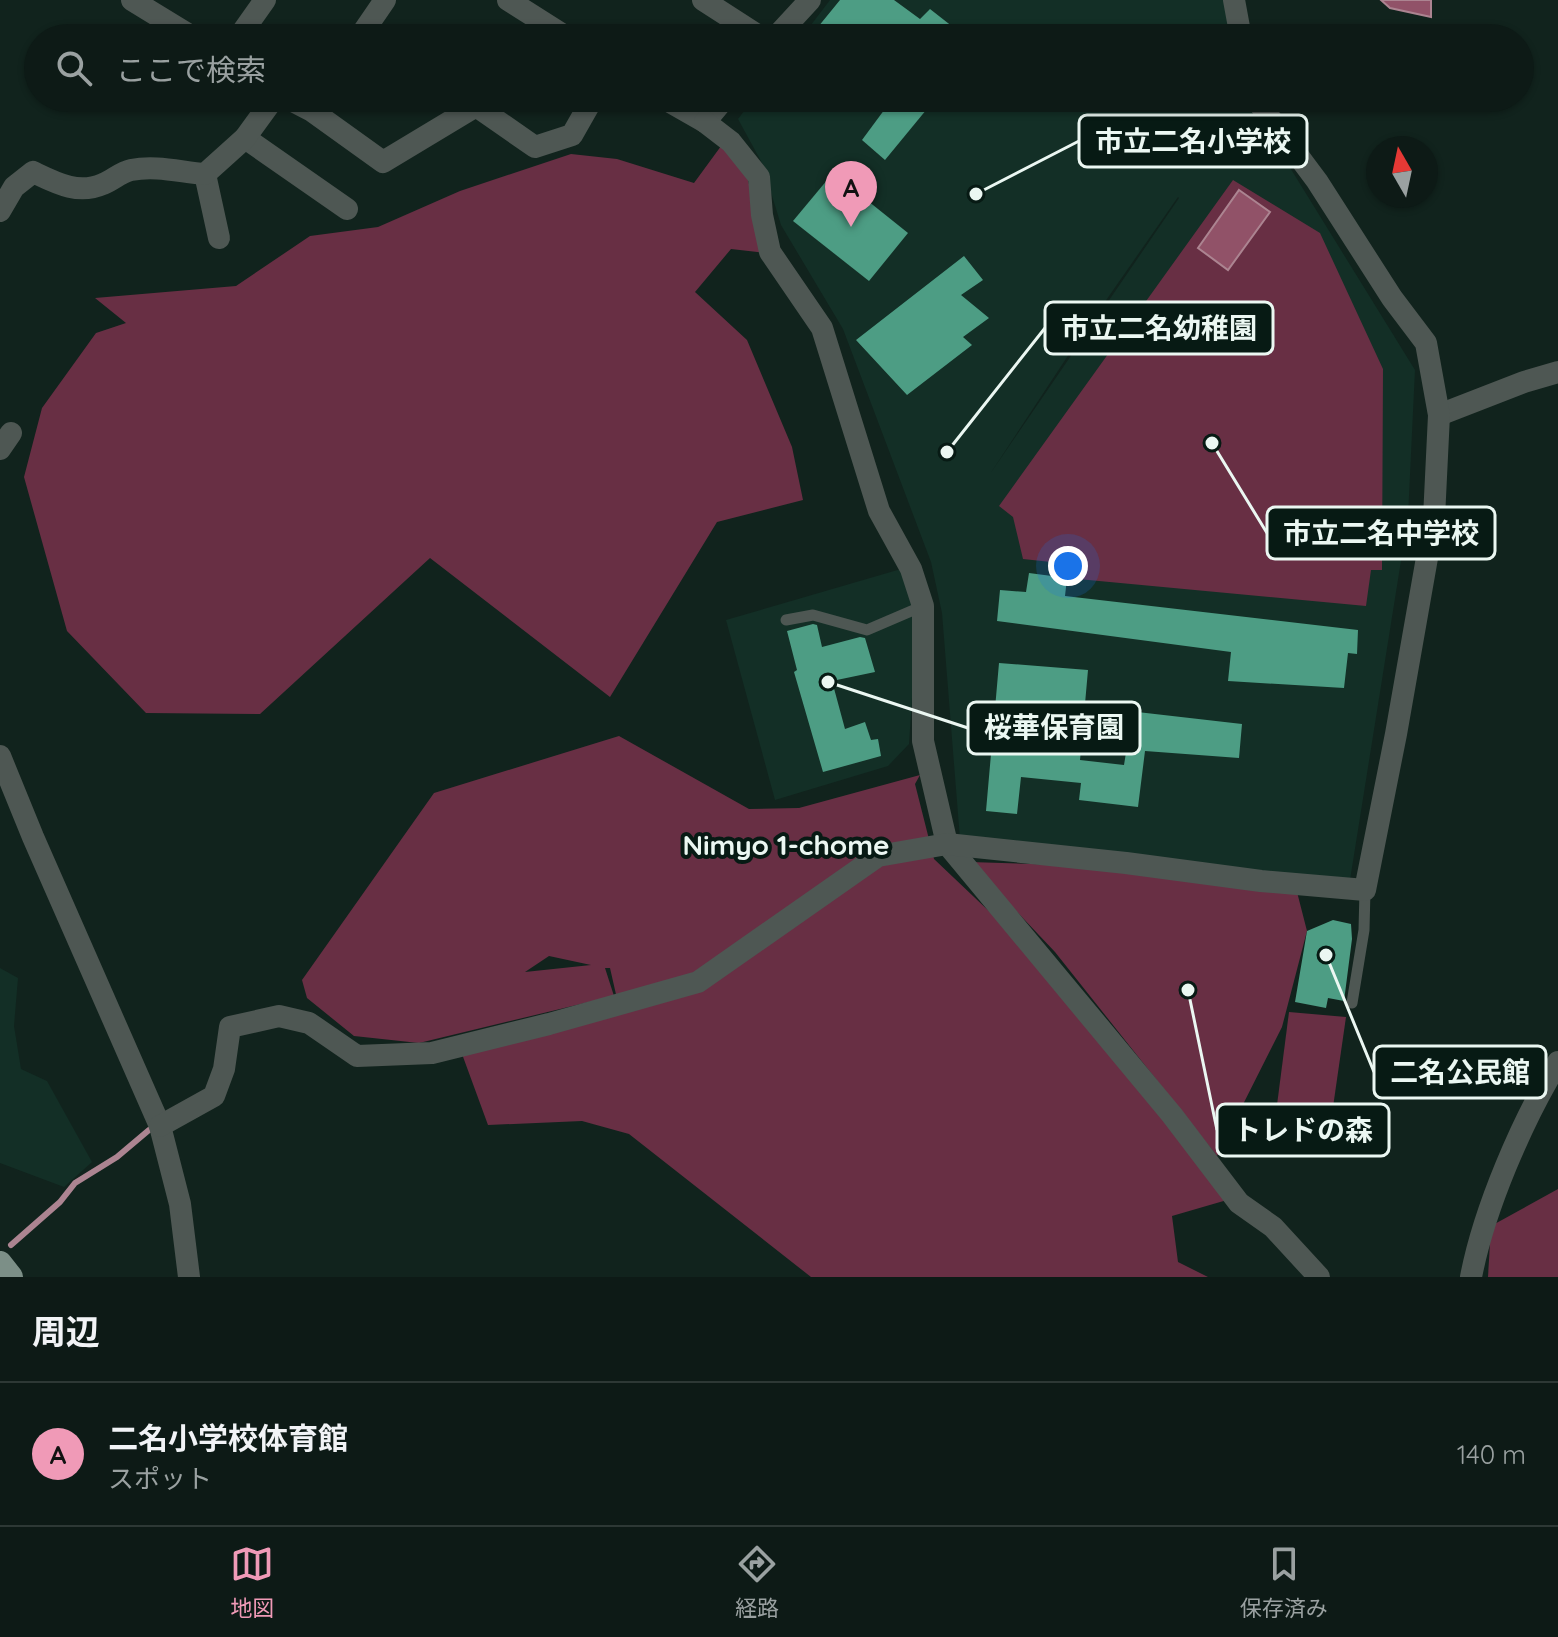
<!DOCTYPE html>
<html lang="ja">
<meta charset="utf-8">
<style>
body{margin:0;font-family:Quicksand,"Noto Sans JP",sans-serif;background:#1b2723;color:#f1f3f6}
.compass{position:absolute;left:1366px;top:136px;width:72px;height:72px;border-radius:50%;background:#0d1a16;box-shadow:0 2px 6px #0004;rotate:351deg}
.you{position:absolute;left:1068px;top:566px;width:28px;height:28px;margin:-20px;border:6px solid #fff;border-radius:50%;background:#1a73e8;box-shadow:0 0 0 12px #1a73e833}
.badge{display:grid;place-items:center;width:52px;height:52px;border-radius:50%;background:#f09ab7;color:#111;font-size:26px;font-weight:700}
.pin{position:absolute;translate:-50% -66px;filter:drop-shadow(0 2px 4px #0008)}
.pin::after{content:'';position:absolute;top:42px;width:28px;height:24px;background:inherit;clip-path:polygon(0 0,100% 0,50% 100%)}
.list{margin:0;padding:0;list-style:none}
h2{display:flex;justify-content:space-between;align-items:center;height:104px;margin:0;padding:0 32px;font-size:34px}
h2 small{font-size:26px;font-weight:400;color:#9aa1a1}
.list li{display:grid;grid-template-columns:52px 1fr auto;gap:24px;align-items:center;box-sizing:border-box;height:144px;padding:0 32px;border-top:2px solid #2d3835}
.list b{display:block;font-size:30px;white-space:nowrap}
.list p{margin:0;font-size:26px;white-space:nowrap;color:#9aa1a1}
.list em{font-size:26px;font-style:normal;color:#9aa1a1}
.icon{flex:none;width:44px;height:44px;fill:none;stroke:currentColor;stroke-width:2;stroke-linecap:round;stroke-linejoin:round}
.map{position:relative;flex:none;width:1558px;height:1277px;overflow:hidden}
.search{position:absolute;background:#0d1a16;box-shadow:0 2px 6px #0004;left:24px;right:24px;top:24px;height:88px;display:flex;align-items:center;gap:20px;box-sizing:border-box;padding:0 28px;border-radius:44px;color:#9aa1a1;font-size:30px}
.sheet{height:248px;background:#0d1a16}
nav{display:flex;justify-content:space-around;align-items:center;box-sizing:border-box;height:112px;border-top:2px solid #2d3835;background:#0d1a16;font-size:22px;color:#9aa1a1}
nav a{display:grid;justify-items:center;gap:4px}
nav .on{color:#f09ab7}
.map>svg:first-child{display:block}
.built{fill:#132f26;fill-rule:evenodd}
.green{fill:#682f44;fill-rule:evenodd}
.water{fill:#915268;stroke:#ac8491;stroke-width:2}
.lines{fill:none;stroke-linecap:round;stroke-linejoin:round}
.stream{stroke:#ac8491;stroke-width:6}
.building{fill:#4d9d84}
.service{stroke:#4e5753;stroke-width:11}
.minor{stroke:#4e5753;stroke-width:22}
.primary{stroke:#7c8f87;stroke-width:24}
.labels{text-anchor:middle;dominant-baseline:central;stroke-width:8;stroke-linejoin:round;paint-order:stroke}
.neighbourhood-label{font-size:28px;font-weight:bold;fill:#ebf7f2;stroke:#071a14}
.leader{fill:none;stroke:#ebf7f2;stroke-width:3}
.callout-dot{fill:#ebf7f2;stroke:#071a14;stroke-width:3}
.callout{fill:#071a14;stroke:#ebf7f2;stroke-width:3}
.callout-label{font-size:28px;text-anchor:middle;font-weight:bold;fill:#ebf7f2}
</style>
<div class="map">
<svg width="1558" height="1277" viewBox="0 0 1558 1277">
<rect width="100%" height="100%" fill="#11231d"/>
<g class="built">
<path d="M 830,0 L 1227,0 L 1235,38 L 801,38 Z"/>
<path d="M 754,98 L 1247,98 L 1415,370 L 1408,517 L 1350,880 L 960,839 L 942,613 L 931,562 L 843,329 L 781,225 L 762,163 L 738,119 ZM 1178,197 L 1179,198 L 990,474 L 1077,342 Z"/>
<path d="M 901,569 L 918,607 L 909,744 L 888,766 L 775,800 L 726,620 Z"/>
<path d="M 0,968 L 18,978 L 14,1026 L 21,1069 L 47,1081 L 92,1162 L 64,1187 L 0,1163 Z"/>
</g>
<g class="green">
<path d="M 724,142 L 748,180 L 766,253 L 731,249 L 695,292 L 747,340 L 792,447 L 803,500 L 717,522 L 610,697 L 430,558 L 260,714 L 146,713 L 67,631 L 24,477 L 42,408 L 96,333 L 126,323 L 95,298 L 236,286 L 310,236 L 378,227 L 460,191 L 571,154 L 617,159 L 694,183 Z"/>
<path d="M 1233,180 L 1320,233 L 1383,369 L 1382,570 L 1371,570 L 1366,606 L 1067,578 L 1051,562 L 1023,559 L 1013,517 L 999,506 Z"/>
<path d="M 619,736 L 749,809 L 799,808 L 920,775 L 915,784 L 934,859 L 1031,951 L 1227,1200 L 1172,1216 L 1178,1262 L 1208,1277 L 811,1277 L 629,1134 L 582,1121 L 488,1125 L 462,1054 L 620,1012 L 610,968 L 605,968 L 614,996 L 419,1043 L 354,1036 L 307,998 L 302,980 L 434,793 ZM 549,956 L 591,965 L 525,972 Z"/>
<path d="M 970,862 L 1064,865 L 1297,892 L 1307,931 L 1282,1027 L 1217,1156 L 1055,952 Z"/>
<path d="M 1289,1012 L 1346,1017 L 1332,1114 L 1277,1105 Z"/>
<path d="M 1558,1189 L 1558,1277 L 1488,1277 L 1491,1226 Z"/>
</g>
<g class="water">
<path d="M 1381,0 L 1431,0 L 1431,17 L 1390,8 Z"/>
<path d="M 1239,190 L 1270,212 L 1228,270 L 1198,248 Z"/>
</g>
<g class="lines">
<path class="stream" d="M 11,1245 L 60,1202 L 75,1183 L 117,1157 L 149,1130"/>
</g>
<g class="building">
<path d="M 840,0 L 894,0 L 920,19 L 930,9 L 967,38 L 809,38 Z"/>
<path d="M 893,98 L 936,98 L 885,160 L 862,140 Z"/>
<path d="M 833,173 L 908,233 L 869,281 L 793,221 Z"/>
<path d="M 964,256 L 983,280 L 961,295 L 989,318 L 963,337 L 972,345 L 907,395 L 856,340 Z"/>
<path d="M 1029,573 L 1067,578 L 1065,596 L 1358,630 L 1357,654 L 1348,653 L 1344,688 L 1228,681 L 1231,652 L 997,621 L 1000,590 L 1026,592 Z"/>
<path d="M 813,624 L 817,625 L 822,647 L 860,637 L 865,638 L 875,672 L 832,681 L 845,729 L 865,722 L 871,740 L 878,739 L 881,756 L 823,772 L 794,672 L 797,670 L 787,631 Z"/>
<path d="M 999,663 L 1088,670 L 1080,760 L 1124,765 L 1129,734 L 1118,734 L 1120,710 L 1242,724 L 1239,758 L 1145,751 L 1138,807 L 1079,800 L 1081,783 L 1021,777 L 1017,814 L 986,811 Z"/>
<path d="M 1333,920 L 1351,924 L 1352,939 L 1344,1001 L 1328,998 L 1326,1008 L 1295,1002 L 1307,931 Z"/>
</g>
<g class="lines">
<g class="service">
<path d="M 786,620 L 813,615 L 867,630 L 923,606"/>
<path d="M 1352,1003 L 1364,930 L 1365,890"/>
</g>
<g class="minor">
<path d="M 132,0 L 194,38"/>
<path d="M 508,0 L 568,38"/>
<path d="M 703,0 L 762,38"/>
<path d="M 1234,0 L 1241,38"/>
<path d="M 238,38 L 265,0"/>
<path d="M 359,38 L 385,0"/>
<path d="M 775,38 L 810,0"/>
<path d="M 287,98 L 312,111 L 383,162 L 476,106 L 535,147 L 572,135 L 593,98"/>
<path d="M 663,98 L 705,122 L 725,98"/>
<path d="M 705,122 L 731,142 L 759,177 L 762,215 L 770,252 L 822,328 L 879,511 L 911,569 L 923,606 L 923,741 L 947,844 L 1172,1115 L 1239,1203 L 1273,1227 L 1319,1277"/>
<path d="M 245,138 L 347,209"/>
<path d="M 205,174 L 219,238"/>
<path d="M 0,211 L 14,187 L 33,172 C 56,183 78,195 103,184 C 113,180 121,172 131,170 C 156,165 180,172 205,174 L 245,138 L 274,98"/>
<path d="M 1439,415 L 1524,382 L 1558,372"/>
<path d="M 0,449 L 11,433"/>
<path d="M 0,756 L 33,837 L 160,1126 L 180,1204 L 189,1277"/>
<path d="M 160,1126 L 214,1096 L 224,1069 L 230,1027 L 279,1016 L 309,1023 L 357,1056 L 432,1053 L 549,1024 L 698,982 L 878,856 L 947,844 L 1126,863 L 1261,881 L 1365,890 L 1396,734 L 1434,518 L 1439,415 L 1426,343 L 1392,298 L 1317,181 L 1255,98"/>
<path d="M 1471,1277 C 1484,1209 1522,1121 1558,1062"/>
</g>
<path class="primary" d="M 0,1263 L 11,1277"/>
</g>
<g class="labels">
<g class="neighbourhood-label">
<text x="786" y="844">Nimyo 1-chome</text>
</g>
</g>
<path class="leader" d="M976 194L1079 141M947 452L1045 328M1212 443L1267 533M828 682L968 728M1326 955L1374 1072M1188 990L1217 1130"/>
<g class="callout-dot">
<circle cx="976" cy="194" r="8"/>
<circle cx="947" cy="452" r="8"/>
<circle cx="1212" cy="443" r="8"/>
<circle cx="828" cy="682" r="8"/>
<circle cx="1326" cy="955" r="8"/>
<circle cx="1188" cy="990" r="8"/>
</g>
<g class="callout">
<rect x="1079" y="115" width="228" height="52" rx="8"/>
<rect x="1045" y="302" width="228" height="52" rx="8"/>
<rect x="1267" y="507" width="228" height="52" rx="8"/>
<rect x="968" y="702" width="172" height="52" rx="8"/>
<rect x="1374" y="1046" width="172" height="52" rx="8"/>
<rect x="1217" y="1104" width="172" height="52" rx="8"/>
</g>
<g class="callout-label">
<text x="1193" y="151">市立二名小学校</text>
<text x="1159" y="338">市立二名幼稚園</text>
<text x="1381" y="543">市立二名中学校</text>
<text x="1054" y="737">桜華保育園</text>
<text x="1460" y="1082">二名公民館</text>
<text x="1303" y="1140">トレドの森</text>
</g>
</svg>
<svg class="compass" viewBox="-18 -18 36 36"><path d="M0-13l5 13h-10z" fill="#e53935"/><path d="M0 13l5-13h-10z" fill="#9aa1a1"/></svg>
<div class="you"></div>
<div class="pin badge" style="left:851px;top:227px">A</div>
<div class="search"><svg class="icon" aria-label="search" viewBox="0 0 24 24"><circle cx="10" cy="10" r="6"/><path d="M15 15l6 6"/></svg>ここで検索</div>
</div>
<section class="sheet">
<h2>周辺<small></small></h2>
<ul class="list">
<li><span class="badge">A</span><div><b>二名小学校体育館</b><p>スポット</p></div><em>140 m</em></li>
</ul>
</section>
<nav>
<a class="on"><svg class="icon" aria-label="map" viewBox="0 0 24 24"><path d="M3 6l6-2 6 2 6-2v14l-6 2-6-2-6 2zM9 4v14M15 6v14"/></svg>地図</a>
<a><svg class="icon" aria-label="directions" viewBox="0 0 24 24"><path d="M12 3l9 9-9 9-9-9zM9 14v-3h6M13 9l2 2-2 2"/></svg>経路</a>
<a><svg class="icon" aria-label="saved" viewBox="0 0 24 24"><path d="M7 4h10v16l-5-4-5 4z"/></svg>保存済み</a>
</nav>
